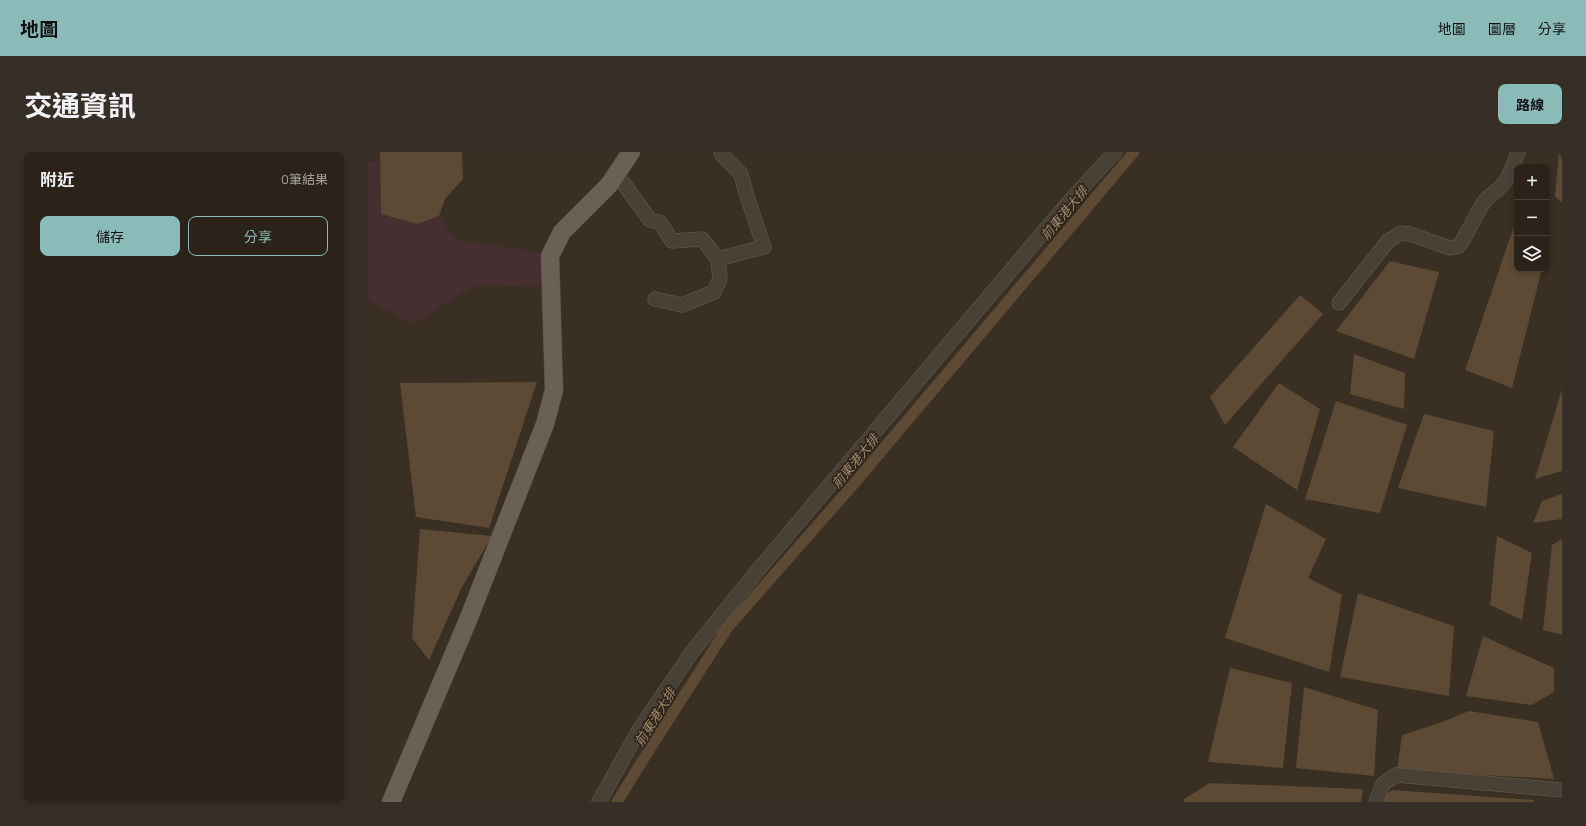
<!DOCTYPE html>
<html lang="zh-TW">
<meta charset="utf-8">
<style>
body{margin:0;font-family:Manrope,"Noto Sans TC",sans-serif;background:#372f27;color:#f1f3f6}
.controls{position:absolute;right:12px;top:12px;display:grid;overflow:hidden;border-radius:8px;box-shadow:0 2px 6px #0003}
.controls button{width:36px;height:36px;display:grid;place-items:center;padding:0;border:0;border-bottom:1px solid #474039;background:#2b231a;color:#f1f3f6;font:20px sans-serif}
.list{margin:0;padding:0;list-style:none}
h2{display:flex;justify-content:space-between;align-items:center;height:52px;margin:0;padding:0 16px;font-size:17px}
h2 small{font-size:13px;font-weight:400;color:#a6a4a2}
.actions{display:flex;gap:8px;padding:12px 16px}
.actions a{flex:1;padding:9px 0;border:1px solid #8bbbb9;border-radius:8px;text-align:center;font-size:14px;color:#8bbbb9}
.actions .main{background:#8bbbb9;color:#111}
.icon{flex:none;width:22px;height:22px;fill:none;stroke:currentColor;stroke-width:2;stroke-linecap:round;stroke-linejoin:round}
.map{position:relative;flex:none;width:1194px;height:650px;overflow:hidden;border-radius:8px}
header{display:flex;align-items:center;gap:24px;box-sizing:border-box;height:56px;padding:0 20px;background:#8bbbb9;color:#111}
header strong{font-size:19px}
nav{display:flex;gap:22px;margin-inline-start:auto;font-size:14px}
.intro{display:flex;align-items:center;justify-content:space-between;box-sizing:border-box;height:96px;padding:0 24px}
h1{margin:0;font-size:28px}
.button{padding:10px 18px;border-radius:8px;background:#8bbbb9;color:#111;font-size:14px;font-weight:700}
main{display:flex;gap:24px;padding:0 24px}
aside{flex:1;background:#2b231a;border-radius:8px;box-shadow:0 2px 6px #0003}
.map>svg:first-child{display:block}
.green{fill:#452f31}
.water{fill:#5c4a34}
.lines{fill:none;stroke-linecap:round;stroke-linejoin:round}
.canal{stroke:#5c4a34;stroke-width:11}
.minor-casing{stroke:#685f54;stroke-width:15}
.major-casing{stroke:#534a40;stroke-width:19}
.minor{stroke:#4a4136;stroke-width:14}
.major{stroke:#6a6054;stroke-width:18}
.labels{text-anchor:middle;dominant-baseline:central;stroke-width:3.5;stroke-linejoin:round;paint-order:stroke}
.water-label{font-size:13px;font-style:italic;fill:#a48a6c;stroke:#2f261c}
</style>
<header>
<strong>地圖</strong>
<nav><a>地圖</a><a>圖層</a><a>分享</a></nav>
</header>
<div class="intro"><h1>交通資訊</h1><a class="button">路線</a></div>
<main>
<aside>
<h2>附近<small>0筆結果</small></h2>
<ul class="list">
</ul>
<div class="actions"><a class="main">儲存</a><a>分享</a></div>
</aside>
<div class="map">
<svg width="1194" height="650" viewBox="0 0 1194 650">
<rect width="100%" height="100%" fill="#392f23"/>
<path class="green" d="M 0,10 L 12,10 L 13,62 L 49,72 L 71,64 L 88,88 L 183,102 L 177,135 L 107,133 L 45,173 L 0,148 Z"/>
<g class="water">
<path d="M 12,0 L 94,0 L 95,27 L 77,47 L 71,64 L 49,72 L 13,62 Z"/>
<path d="M 1191,0 L 1194,0 L 1194,51 L 1187,44 Z"/>
<path d="M 1149,65 L 1149,117 L 1174,117 L 1144,236 L 1097,218 Z"/>
<path d="M 1022,109 L 1071,120 L 1046,207 L 968,179 Z"/>
<path d="M 932,143 L 955,162 L 857,273 L 842,245 Z"/>
<path d="M 986,202 L 1037,221 L 1036,257 L 982,242 Z"/>
<path d="M 169,230 L 121,376 L 48,365 L 32,231 Z"/>
<path d="M 911,231 L 952,257 L 929,338 L 865,295 Z"/>
<path d="M 1194,237 L 1194,319 L 1167,327 Z"/>
<path d="M 968,249 L 1039,273 L 1012,361 L 937,347 Z"/>
<path d="M 1056,262 L 1126,279 L 1118,355 L 1030,336 Z"/>
<path d="M 1194,342 L 1194,367 L 1165,371 L 1174,349 Z"/>
<path d="M 898,352 L 958,387 L 940,426 L 974,443 L 961,520 L 857,486 Z"/>
<path d="M 52,377 L 124,384 L 94,435 L 61,508 L 44,486 Z"/>
<path d="M 1129,384 L 1164,401 L 1154,468 L 1122,453 Z"/>
<path d="M 1194,387 L 1194,483 L 1175,478 L 1184,393 Z"/>
<path d="M 990,441 L 1086,474 L 1081,544 L 972,525 Z"/>
<path d="M 1115,484 L 1186,516 L 1186,540 L 1164,553 L 1098,544 Z"/>
<path d="M 862,516 L 924,531 L 915,616 L 840,610 Z"/>
<path d="M 936,535 L 1010,558 L 1006,624 L 928,616 Z"/>
<path d="M 1101,559 L 1170,570 L 1186,627 L 1029,618 L 1034,583 L 1074,570 Z"/>
<path d="M 842,631 L 995,637 L 993,650 L 816,650 L 816,647 Z"/>
<path d="M 1024,638 L 1166,648 L 1166,650 L 1008,650 Z"/>
</g>
<g class="lines">
<path class="canal" d="M 249,650 L 273,611 L 360,475 L 484,334 L 766,0"/>
<defs>
<g id="minor">
<path d="M 248,21 L 282,68 L 292,70 L 304,89 L 334,87 L 350,107"/>
<path d="M 287,147 L 314,153 L 346,140 L 352,127 L 350,107 L 396,95 L 378,41 L 373,22 L 354,3 L 353,0"/>
<path d="M 971,151 L 1020,89 L 1033,81 L 1042,82 L 1082,96 L 1091,94 C 1100,81 1106,66 1114,53 C 1121,42 1129,40 1136,31 C 1143,22 1146,11 1150,0"/>
<path d="M 231,650 L 271,578 L 324,500 L 390,418 L 699,52 L 747,0"/>
<path d="M 1008,650 L 1015,632 L 1028,623 L 1194,638"/>
</g>
<path id="major" d="M 23,650 L 100,468 L 177,272 L 186,238 L 182,104 L 194,80 L 241,33 L 263,0"/>
</defs>
<use href="#minor" class="minor-casing"/>
<use href="#major" class="major-casing"/>
<use href="#minor" class="minor"/>
<use href="#major" class="major"/>
</g>
<g class="labels">
<g class="water-label">
<text transform="translate(696 61) rotate(-50)">前東港大排</text>
<text transform="translate(487 309) rotate(-50)">前東港大排</text>
<text transform="translate(287 565) rotate(-58)">前東港大排</text>
</g>
</g>
</svg>
<div class="controls">
<button>+</button>
<button>−</button>
<button><svg class="icon" aria-label="layers" viewBox="0 0 24 24"><path d="M12 4l9 5-9 5-9-5zM3 14l9 5 9-5"/></svg></button>
</div>
</div>
</main>
